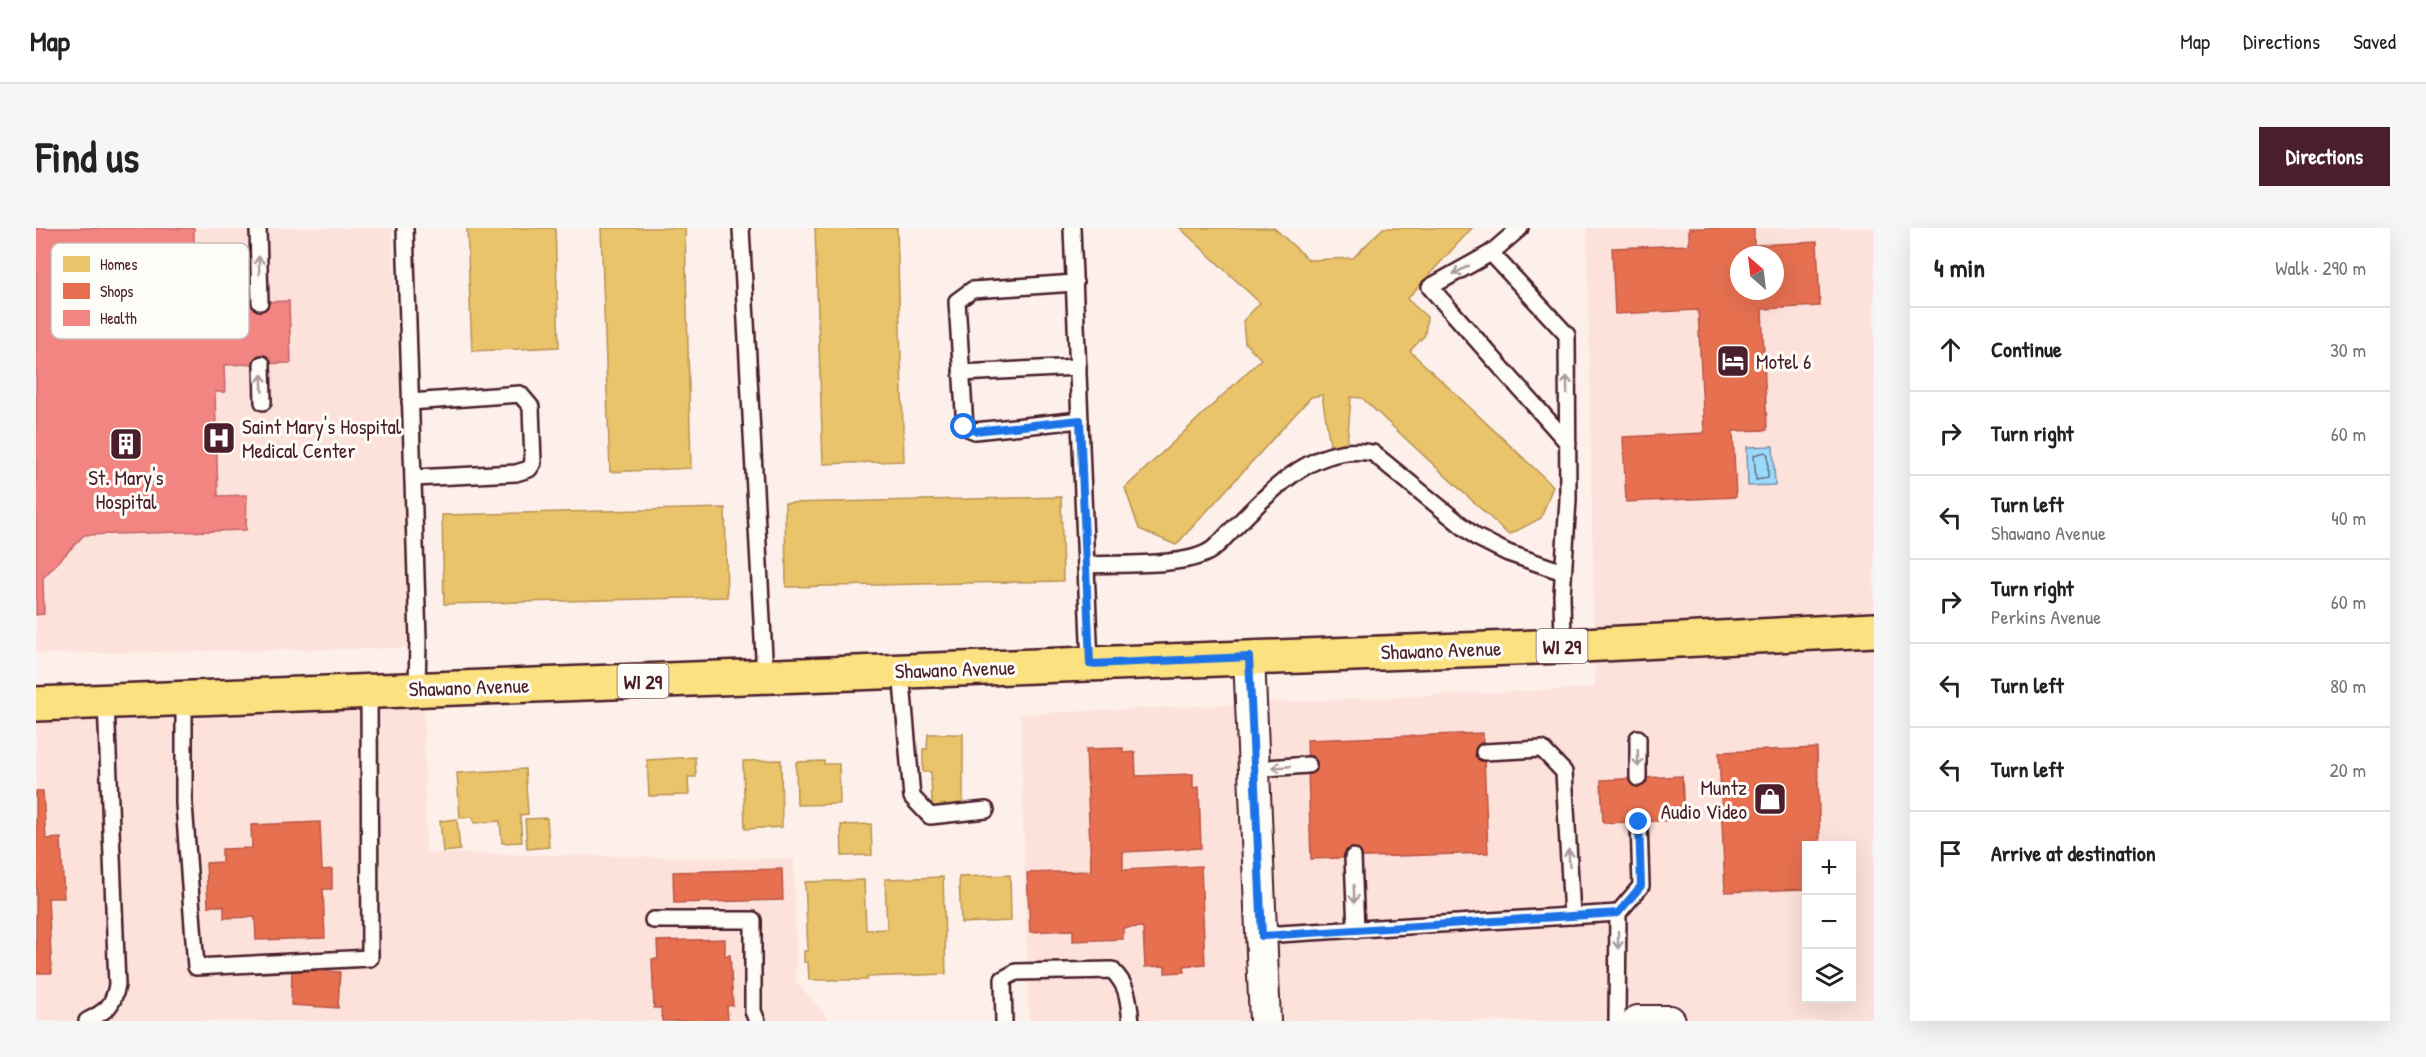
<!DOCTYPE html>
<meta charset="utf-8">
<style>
body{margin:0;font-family:"Patrick Hand",sans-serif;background:#f6f6f6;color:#222}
.controls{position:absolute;right:18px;bottom:18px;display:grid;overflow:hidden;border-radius:0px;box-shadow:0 6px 24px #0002}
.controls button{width:54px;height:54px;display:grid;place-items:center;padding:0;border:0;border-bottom:2px solid #e0e0e0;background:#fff;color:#222;font:30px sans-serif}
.compass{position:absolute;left:1694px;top:18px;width:54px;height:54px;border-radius:50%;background:#fff;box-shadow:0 6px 24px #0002;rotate:332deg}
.stop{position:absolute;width:18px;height:18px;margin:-14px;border:4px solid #1a73e8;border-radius:50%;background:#fff}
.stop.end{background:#1a73e8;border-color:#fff;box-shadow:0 2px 6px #0008}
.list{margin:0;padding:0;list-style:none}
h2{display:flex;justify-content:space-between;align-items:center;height:78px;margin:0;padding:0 24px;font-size:26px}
h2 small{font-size:20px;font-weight:400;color:#767676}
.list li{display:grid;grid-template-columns:39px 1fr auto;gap:18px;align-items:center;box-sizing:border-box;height:84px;padding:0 24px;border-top:2px solid #e0e0e0}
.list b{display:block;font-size:22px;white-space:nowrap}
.list p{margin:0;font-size:20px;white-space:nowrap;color:#767676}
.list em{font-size:20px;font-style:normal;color:#767676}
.icon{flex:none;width:33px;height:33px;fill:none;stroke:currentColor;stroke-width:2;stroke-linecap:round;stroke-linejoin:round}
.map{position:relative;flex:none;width:1838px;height:793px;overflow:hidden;border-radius:0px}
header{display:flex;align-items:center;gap:36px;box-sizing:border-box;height:84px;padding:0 30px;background:#fff;border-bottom:2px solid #e0e0e0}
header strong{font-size:28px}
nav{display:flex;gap:33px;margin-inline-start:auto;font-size:21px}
.intro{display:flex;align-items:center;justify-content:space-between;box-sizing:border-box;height:144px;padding:0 36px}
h1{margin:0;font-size:42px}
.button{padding:15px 27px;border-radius:0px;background:#4a1f2b;color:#fff;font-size:21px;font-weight:700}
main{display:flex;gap:36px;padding:0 36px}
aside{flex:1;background:#fff;border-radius:0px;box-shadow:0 6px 24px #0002}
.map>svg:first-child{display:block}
.built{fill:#fde2db;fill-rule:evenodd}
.water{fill:#9adafb;stroke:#7a8fa8;stroke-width:1.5}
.homes{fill:#e9c46a;stroke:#b99257;stroke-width:1.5}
.shops{fill:#e76f51;stroke:#b85746;stroke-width:1.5;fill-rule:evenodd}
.health{fill:#f28482;stroke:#c06668;stroke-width:1.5}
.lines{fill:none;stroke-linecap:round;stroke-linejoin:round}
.shore{stroke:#6a6a7e;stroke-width:1.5}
.lane-casing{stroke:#4a1f2b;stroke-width:20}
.street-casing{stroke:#4a1f2b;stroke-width:34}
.primary-casing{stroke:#4a1f2b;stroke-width:38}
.lane{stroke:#fdfcf7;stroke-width:15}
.street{stroke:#fdfcf7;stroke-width:30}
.primary{stroke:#fbe180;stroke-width:33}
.oneway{stroke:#ac999b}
.route{stroke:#1a73e8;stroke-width:8}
.labels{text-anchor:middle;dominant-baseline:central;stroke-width:6;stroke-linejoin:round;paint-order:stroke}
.shield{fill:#fdfcf7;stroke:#806168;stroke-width:1.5}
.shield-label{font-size:20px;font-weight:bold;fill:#4a1f2b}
.poi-label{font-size:21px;fill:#4a1f2b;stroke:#fdfcf7;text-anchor:start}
.street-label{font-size:21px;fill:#4a1f2b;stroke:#fdfcf7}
.key{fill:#fdfcf7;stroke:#c7baba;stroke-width:1.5}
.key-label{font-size:16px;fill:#4a1f2b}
</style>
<header>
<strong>Map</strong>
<nav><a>Map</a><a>Directions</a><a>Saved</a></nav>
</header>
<div class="intro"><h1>Find us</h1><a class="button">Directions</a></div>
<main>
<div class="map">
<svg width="1838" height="793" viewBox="0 0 1838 793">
<rect width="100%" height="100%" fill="#fdf0ea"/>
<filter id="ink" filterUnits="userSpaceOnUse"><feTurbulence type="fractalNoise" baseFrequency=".0167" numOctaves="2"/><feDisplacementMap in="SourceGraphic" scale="12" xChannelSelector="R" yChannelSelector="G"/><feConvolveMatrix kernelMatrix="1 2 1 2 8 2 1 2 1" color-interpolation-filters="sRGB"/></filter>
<g filter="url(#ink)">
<g class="built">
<path d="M 0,0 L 356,0 L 374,420 L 0,426 Z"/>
<path d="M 1551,0 L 1838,0 L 1838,793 L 993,793 L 984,486 L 1559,460 ZM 1703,27 L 1739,27 L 1739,63 L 1703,63 ZM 1770,618 L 1816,618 L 1816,770 L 1770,770 Z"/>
<path d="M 388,461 L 390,625 L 758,631 L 760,753 L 794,793 L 0,793 L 0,476 Z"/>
</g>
<path class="water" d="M 1737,218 L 1739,257 L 1712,258 L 1711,219 Z"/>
<g class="homes">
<path d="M 431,0 L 519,0 L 523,119 L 436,123 Z"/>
<path d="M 565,0 L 649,0 L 655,240 L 574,244 Z"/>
<path d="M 779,0 L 861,0 L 868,233 L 787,236 Z"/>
<path d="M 1144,0 L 1238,0 L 1273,32 L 1317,30 L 1347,0 L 1436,0 L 1371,71 L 1391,89 L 1389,107 L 1374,123 L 1517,258 L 1505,290 L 1473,307 L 1326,170 L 1315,169 L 1311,218 L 1294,217 L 1286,167 L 1275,169 L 1140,317 L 1103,301 L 1089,260 L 1225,131 L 1209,115 L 1207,93 L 1224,75 Z"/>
<path d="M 1025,269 L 1027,353 L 750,359 L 749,275 Z"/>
<path d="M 689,280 L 691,369 L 408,376 L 406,287 Z"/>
<path d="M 892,506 L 927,506 L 927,579 L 896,580 L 895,544 L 887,544 L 887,521 L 891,521 Z"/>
<path d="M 659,529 L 660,549 L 652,549 L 653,567 L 613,568 L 611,532 Z"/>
<path d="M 745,532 L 746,599 L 709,601 L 707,533 Z"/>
<path d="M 788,533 L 788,536 L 803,536 L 804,576 L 761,577 L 760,534 Z"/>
<path d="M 489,541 L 492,586 L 484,587 L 486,614 L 466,615 L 464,593 L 438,595 L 437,589 L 424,590 L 421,545 Z"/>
<path d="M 511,590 L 513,619 L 491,621 L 489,591 Z"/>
<path d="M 421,591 L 424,622 L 407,624 L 404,593 Z"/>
<path d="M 835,596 L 836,627 L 806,628 L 805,597 Z"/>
<path d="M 974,647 L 975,693 L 925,695 L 923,649 Z"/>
<path d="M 907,649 L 910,746 L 831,749 L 831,752 L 773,752 L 772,734 L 768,734 L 768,723 L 772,723 L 769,654 L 828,652 L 830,702 L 851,701 L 849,651 Z"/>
</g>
<g class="shops">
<path d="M 1653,0 L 1718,0 L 1718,17 L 1781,14 L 1784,78 L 1726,81 L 1731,202 L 1697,203 L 1700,269 L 1590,274 L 1587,209 L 1668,205 L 1662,82 L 1579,86 L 1576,20 L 1653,17 ZM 1703,27 L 1739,27 L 1739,63 L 1703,63 Z"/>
<path d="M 1447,505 L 1452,625 L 1275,631 L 1271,512 Z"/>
<path d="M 1087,520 L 1087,525 L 1099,524 L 1100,548 L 1157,546 L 1157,560 L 1163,559 L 1165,620 L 1087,624 L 1087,642 L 1165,638 L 1169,736 L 1148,738 L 1149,744 L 1129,745 L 1129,738 L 1109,739 L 1107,699 L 1087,700 L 1087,711 L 1037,713 L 1037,702 L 994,704 L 991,645 L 1055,643 L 1050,521 Z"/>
<path d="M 1781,520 L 1784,618 L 1770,618 L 1770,661 L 1689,664 L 1683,524 Z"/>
<path d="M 1646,548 L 1648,592 L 1567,595 L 1565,552 Z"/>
<path d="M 0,563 L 7,563 L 10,611 L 25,610 L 28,670 L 12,670 L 16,745 L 0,745 Z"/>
<path d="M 284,594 L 286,642 L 296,641 L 296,661 L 287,661 L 289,710 L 220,712 L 219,689 L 188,690 L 188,678 L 172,678 L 170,635 L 186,634 L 186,621 L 216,620 L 215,597 Z"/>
<path d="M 746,641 L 747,672 L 638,675 L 637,644 Z"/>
<path d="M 689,711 L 689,728 L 694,727 L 697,777 L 691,778 L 692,793 L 626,793 L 625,780 L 618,780 L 616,731 L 622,731 L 621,713 Z"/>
<path d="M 256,741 L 304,744 L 302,780 L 255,777 Z"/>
</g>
<path class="health" d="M 0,0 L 158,0 L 158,29 L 108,31 L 110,75 L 126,75 L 125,61 L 158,60 L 159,73 L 179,72 L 179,75 L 253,73 L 255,135 L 188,137 L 189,164 L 179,164 L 182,268 L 211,267 L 210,302 L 48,307 L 7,350 L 8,386 L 0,387 Z"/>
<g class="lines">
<path class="shore" d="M 1729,224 L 1732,227 L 1732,250 L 1720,252 L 1718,227 Z"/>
<defs>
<g id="lane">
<path d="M 222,0 L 224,74"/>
<path d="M 369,0 L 382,412 L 381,462"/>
<path d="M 705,0 L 729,448"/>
<path d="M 1036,0 L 1054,436"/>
<path d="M 1455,25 L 1484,0"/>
<path d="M 1039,55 L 936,62 L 921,73 L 929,199 L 939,203 L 1044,192"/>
<path d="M 226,136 L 227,174"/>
<path d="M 925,145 L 1042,139"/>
<path d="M 374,174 L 484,166 L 495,179 L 497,235 L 493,241 L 480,245 L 377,250"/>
<path d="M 1051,337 C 1083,335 1145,339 1172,324 C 1182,319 1191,306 1199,299 C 1236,262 1279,214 1337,225 L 1440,309 L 1472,325 L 1527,344"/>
<path d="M 1527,418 L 1526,367 L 1532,272 L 1531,107 L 1455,25 L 1394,59 L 1532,215"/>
<path d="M 865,443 L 876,569 L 894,588 L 950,582"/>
<path d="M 148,470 L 148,576 L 160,739 L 334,730 L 333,463"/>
<path d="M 1602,510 L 1602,550"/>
<path d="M 1448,524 L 1506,521 L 1528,544 L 1536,688"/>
<path d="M 1218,541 L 1272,537"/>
<path d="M 1317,629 L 1320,702"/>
<path d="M 1582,685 L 1605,658 L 1603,594"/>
<path d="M 617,692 L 717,692 L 717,783 L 721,793"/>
<path d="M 1226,707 L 1582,685 L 1581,793"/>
<path d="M 51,793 C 70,783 77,779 81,757 L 70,473"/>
<path d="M 968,793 L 967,751 L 980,744 L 1076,742 C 1093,759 1092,771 1095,793"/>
</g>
<g id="street">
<path d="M 1213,429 L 1229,793"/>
<path d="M 1602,793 L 1634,793"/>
</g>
<path id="primary" d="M 0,476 L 1527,418 L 1838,402"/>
</defs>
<use href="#lane" class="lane-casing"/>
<use href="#street" class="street-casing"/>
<use href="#primary" class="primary-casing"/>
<use href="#lane" class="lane"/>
<use href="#street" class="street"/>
<use href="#primary" class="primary"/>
</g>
<defs><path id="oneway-shaft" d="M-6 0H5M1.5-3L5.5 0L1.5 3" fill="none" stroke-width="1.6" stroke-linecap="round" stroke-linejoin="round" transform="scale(1.5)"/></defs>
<g class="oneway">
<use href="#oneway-shaft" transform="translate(223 37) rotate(-92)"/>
<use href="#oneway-shaft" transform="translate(1425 42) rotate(151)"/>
<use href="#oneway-shaft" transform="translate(226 155) rotate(-92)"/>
<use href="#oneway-shaft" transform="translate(1531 157) rotate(-91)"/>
<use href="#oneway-shaft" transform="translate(1602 530) rotate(89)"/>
<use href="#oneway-shaft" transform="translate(1245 539) rotate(175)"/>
<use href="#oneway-shaft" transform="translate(1533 630) rotate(-93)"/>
<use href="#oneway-shaft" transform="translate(1318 666) rotate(88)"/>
<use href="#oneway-shaft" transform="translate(1582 712) rotate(90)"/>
</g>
</g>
<g class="lines" filter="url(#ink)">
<path class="route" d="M 928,199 L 939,203 L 1044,192 L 1054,436 L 1213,429 L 1226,708 L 1582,685 L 1605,658 L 1603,594"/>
</g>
<defs>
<symbol id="hotel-square" viewBox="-11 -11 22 22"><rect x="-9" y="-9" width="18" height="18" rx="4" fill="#4a1f2b" stroke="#fdfcf7"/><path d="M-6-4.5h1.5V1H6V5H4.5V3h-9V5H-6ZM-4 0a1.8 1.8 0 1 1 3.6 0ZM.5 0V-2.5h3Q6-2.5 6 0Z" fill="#fff"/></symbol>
<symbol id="hospital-square" viewBox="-11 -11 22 22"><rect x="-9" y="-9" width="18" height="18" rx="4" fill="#4a1f2b" stroke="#fdfcf7"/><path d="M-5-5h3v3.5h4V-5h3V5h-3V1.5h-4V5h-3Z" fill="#fff"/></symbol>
<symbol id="building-square" viewBox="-11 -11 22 22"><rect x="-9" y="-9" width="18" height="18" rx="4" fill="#4a1f2b" stroke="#fdfcf7"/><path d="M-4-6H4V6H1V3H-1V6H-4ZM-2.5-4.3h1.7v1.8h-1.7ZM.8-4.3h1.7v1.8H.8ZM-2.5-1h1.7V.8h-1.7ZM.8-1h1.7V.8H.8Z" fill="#fff"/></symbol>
<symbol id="shop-square" viewBox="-11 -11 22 22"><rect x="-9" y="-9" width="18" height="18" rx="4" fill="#4a1f2b" stroke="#fdfcf7"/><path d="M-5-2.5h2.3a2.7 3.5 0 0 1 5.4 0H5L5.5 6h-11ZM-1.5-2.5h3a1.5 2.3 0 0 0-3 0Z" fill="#fff"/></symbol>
</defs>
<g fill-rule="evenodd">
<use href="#hotel-square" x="1678" y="114" width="38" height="38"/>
<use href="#hospital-square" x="164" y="191" width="38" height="38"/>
<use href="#building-square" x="71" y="197" width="38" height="38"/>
<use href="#shop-square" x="1715" y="552" width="38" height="38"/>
</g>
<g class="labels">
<g class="shield">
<rect x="1500.5" y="401" width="51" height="34" rx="4.5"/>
<rect x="581.5" y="436" width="51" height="34" rx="4.5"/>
</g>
<g class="shield-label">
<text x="1526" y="418">WI 29</text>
<text x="607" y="453">WI 29</text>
</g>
<g class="poi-label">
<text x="1720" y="133">Motel 6</text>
<text x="206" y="198">Saint Mary's Hospital<tspan x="206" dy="24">Medical Center</tspan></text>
<text x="90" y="249" text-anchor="middle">St. Mary's<tspan x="90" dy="24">Hospital</tspan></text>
<text x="1711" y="559" text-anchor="end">Muntz<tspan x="1711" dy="24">Audio Video</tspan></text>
</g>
<g class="street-label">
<text transform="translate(1405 422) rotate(-2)">Shawano Avenue</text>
<text transform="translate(919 441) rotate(-2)">Shawano Avenue</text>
<text transform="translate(433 459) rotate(-2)">Shawano Avenue</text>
</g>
</g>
<rect x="15" y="15" width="198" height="96" rx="9" class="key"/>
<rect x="27" y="28" width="27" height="16" fill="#e9c46a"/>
<rect x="27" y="55" width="27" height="16" fill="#e76f51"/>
<rect x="27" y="82" width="27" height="16" fill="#f28482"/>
<g class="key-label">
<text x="64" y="42">Homes</text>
<text x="64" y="69">Shops</text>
<text x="64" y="96">Health</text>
</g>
</svg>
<div class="controls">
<button>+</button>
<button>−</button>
<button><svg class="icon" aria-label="layers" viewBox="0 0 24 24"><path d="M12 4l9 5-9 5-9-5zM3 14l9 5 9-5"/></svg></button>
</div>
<svg class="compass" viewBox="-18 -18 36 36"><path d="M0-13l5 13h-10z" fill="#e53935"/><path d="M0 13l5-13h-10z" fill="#767676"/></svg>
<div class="stop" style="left:928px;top:199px"></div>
<div class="stop end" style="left:1603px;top:594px"></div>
</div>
<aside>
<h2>4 min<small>Walk · 290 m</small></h2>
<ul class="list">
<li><svg class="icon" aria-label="ahead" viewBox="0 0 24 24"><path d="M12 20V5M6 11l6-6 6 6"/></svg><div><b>Continue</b></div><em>30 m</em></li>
<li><svg class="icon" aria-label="right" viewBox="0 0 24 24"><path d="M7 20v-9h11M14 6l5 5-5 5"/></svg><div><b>Turn right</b></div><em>60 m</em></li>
<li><svg class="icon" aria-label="left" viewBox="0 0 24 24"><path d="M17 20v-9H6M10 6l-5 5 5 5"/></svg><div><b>Turn left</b><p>Shawano Avenue</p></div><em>40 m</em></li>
<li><svg class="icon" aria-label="right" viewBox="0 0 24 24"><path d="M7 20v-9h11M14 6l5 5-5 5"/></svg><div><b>Turn right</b><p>Perkins Avenue</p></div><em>60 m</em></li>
<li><svg class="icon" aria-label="left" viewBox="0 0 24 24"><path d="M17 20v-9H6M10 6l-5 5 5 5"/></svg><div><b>Turn left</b></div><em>80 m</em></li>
<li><svg class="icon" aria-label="left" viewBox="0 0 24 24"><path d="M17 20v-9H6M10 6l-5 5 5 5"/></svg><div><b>Turn left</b></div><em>20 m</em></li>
<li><svg class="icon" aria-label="arrive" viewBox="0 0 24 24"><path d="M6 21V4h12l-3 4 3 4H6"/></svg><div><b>Arrive at destination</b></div></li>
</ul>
</aside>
</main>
